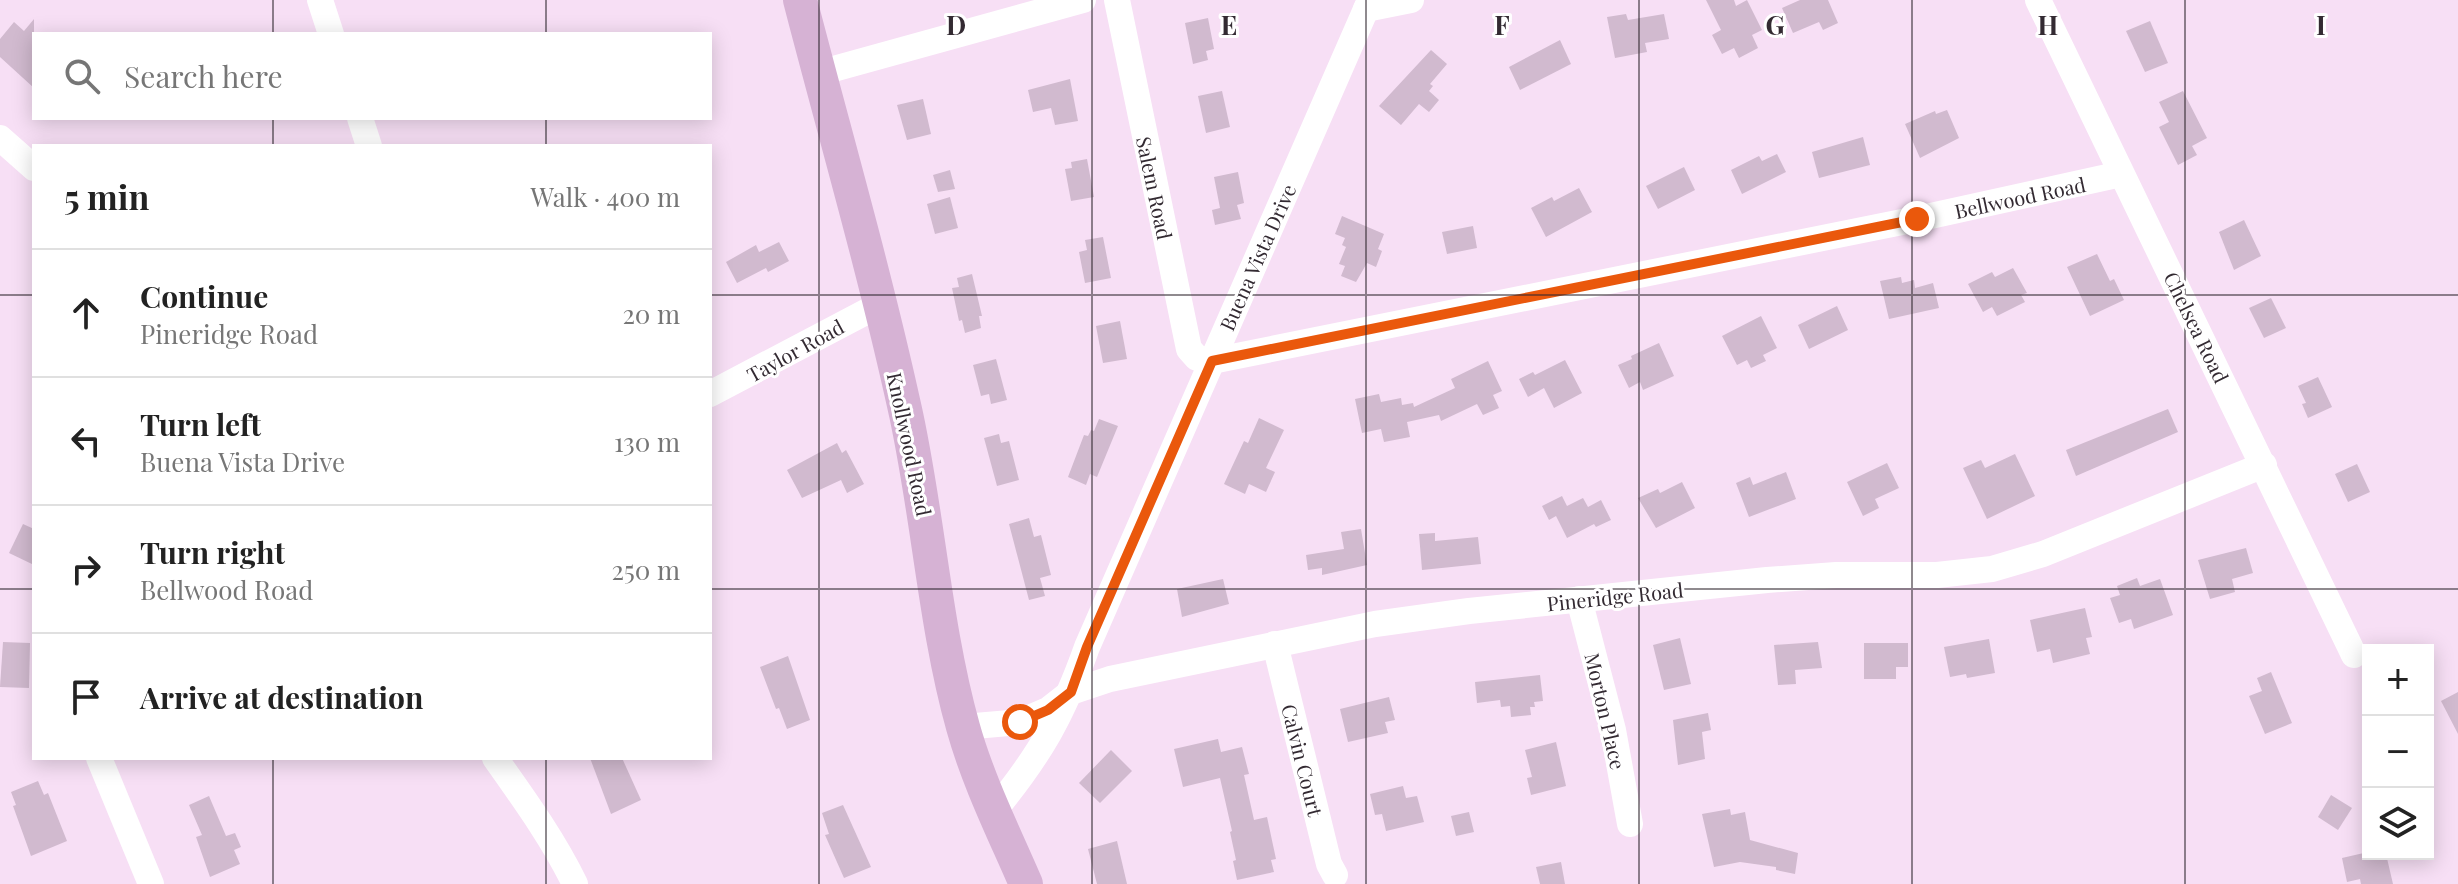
<!DOCTYPE html>
<meta charset="utf-8">
<style>
body{margin:0;font-family:"Playfair Display",serif;background:#f6f6f6;color:#222}
.controls{position:absolute;right:24px;bottom:24px;display:grid;overflow:hidden;border-radius:0px;box-shadow:0 4px 20px #0003}
.controls button{width:72px;height:72px;display:grid;place-items:center;padding:0;border:0;border-bottom:2px solid #e0e0e0;background:#fff;color:#222;font:40px sans-serif}
.stop{position:absolute;width:24px;height:24px;margin:-18px;border:6px solid #ea580c;border-radius:50%;background:#fff}
.stop.end{background:#ea580c;border-color:#fff;box-shadow:0 2px 8px #0008}
.list{margin:0;padding:0;list-style:none}
h2{display:flex;justify-content:space-between;align-items:center;height:104px;margin:0;padding:0 32px;font-size:34px}
h2 small{font-size:26px;font-weight:400;color:#767676}
.list li{display:grid;grid-template-columns:52px 1fr auto;gap:24px;align-items:center;box-sizing:border-box;height:128px;padding:0 32px;border-top:2px solid #e0e0e0}
.list b{display:block;font-size:30px;white-space:nowrap}
.list p{margin:0;font-size:26px;white-space:nowrap;color:#767676}
.list em{font-size:26px;font-style:normal;color:#767676}
.icon{flex:none;width:44px;height:44px;fill:none;stroke:currentColor;stroke-width:2;stroke-linecap:round;stroke-linejoin:round}
.map{position:relative;flex:none;width:2458px;height:884px;overflow:hidden}
.search{position:absolute;background:#fff;box-shadow:0 4px 20px #0003;left:32px;top:32px;width:680px;height:88px;display:flex;align-items:center;gap:20px;box-sizing:border-box;padding:0 28px;border-radius:0px;color:#767676;font-size:30px}
.panel{position:absolute;background:#fff;box-shadow:0 4px 20px #0003;left:32px;top:144px;width:680px;height:616px;border-radius:0px}
.map>svg:first-child{display:block}
.building{fill:#d1bacf}
.lines{fill:none;stroke-linecap:round;stroke-linejoin:round}
.minor{stroke:#fff;stroke-width:26}
.major{stroke:#d6b2d4;stroke-width:34}
.route{stroke:#ea580c;stroke-width:10}
.grid{fill:none;stroke:#332a32;stroke-width:2;stroke-opacity:0.55}
.labels{text-anchor:middle;dominant-baseline:central;stroke-width:6;stroke-linejoin:round;paint-order:stroke}
.street-label{font-size:20px;fill:#332a32;stroke:#fff}
.grid-label{font-size:26px;text-anchor:middle;font-weight:bold;fill:#332a32;stroke:#fff;stroke-width:6;stroke-linejoin:round;paint-order:stroke}
</style>
<div class="map">
<svg width="2458" height="884" viewBox="0 0 2458 884">
<rect width="100%" height="100%" fill="#f7dff5"/>
<g class="building">
<path d="M 1706,0 L 1734,0 L 1736,6 L 1747,0 L 1762,30 L 1752,35 L 1758,48 L 1739,58 L 1734,48 L 1722,54 L 1712,35 L 1721,30 Z"/>
<path d="M 1800,0 L 1828,0 L 1838,23 L 1823,30 L 1819,22 L 1793,33 L 1782,8 Z"/>
<path d="M 1626,14 L 1628,20 L 1664,14 L 1669,39 L 1645,43 L 1647,52 L 1615,58 L 1607,17 Z"/>
<path d="M 1208,18 L 1214,49 L 1206,51 L 1208,60 L 1193,64 L 1185,23 Z"/>
<path d="M 34,19 L 34,88 L 0,57 L 0,39 L 14,22 L 24,31 Z"/>
<path d="M 2150,21 L 2168,63 L 2145,72 L 2126,31 Z"/>
<path d="M 1560,40 L 1571,64 L 1520,90 L 1509,67 Z"/>
<path d="M 1431,50 L 1447,64 L 1430,84 L 1433,86 L 1429,91 L 1439,100 L 1429,112 L 1419,104 L 1401,125 L 1379,106 Z"/>
<path d="M 1070,79 L 1078,121 L 1055,125 L 1051,108 L 1033,112 L 1028,90 Z"/>
<path d="M 1222,91 L 1230,127 L 1206,133 L 1198,96 Z"/>
<path d="M 2183,91 L 2207,138 L 2192,146 L 2197,155 L 2178,165 L 2159,127 L 2169,122 L 2159,102 Z"/>
<path d="M 923,99 L 931,134 L 907,140 L 897,105 Z"/>
<path d="M 1947,110 L 1959,138 L 1920,158 L 1905,124 L 1935,111 L 1936,114 Z"/>
<path d="M 1863,137 L 1870,165 L 1819,178 L 1812,152 Z"/>
<path d="M 1777,154 L 1786,172 L 1742,194 L 1731,170 L 1759,156 L 1762,161 Z"/>
<path d="M 1087,159 L 1094,197 L 1071,201 L 1065,169 L 1072,168 L 1071,162 Z"/>
<path d="M 1684,167 L 1695,190 L 1658,209 L 1646,186 Z"/>
<path d="M 950,170 L 955,189 L 938,192 L 933,175 Z"/>
<path d="M 1238,172 L 1244,203 L 1237,205 L 1241,219 L 1215,225 L 1212,210 L 1220,208 L 1214,177 Z"/>
<path d="M 1579,188 L 1592,212 L 1546,237 L 1531,208 L 1552,197 L 1554,201 Z"/>
<path d="M 950,197 L 958,228 L 935,234 L 927,204 Z"/>
<path d="M 1342,216 L 1384,234 L 1378,249 L 1382,251 L 1376,267 L 1367,263 L 1356,282 L 1341,276 L 1345,266 L 1339,264 L 1346,247 L 1342,245 L 1345,238 L 1335,234 Z"/>
<path d="M 2244,220 L 2261,256 L 2234,270 L 2219,232 Z"/>
<path d="M 1473,226 L 1477,248 L 1447,254 L 1442,232 Z"/>
<path d="M 1103,237 L 1111,278 L 1085,283 L 1079,252 L 1087,250 L 1085,240 Z"/>
<path d="M 779,242 L 789,261 L 768,272 L 766,268 L 737,283 L 726,262 L 756,245 L 759,252 Z"/>
<path d="M 2097,254 L 2110,281 L 2114,279 L 2124,300 L 2090,316 L 2067,267 Z"/>
<path d="M 2013,268 L 2027,293 L 2021,295 L 2025,302 L 1997,316 L 1992,307 L 1983,312 L 1968,284 L 1992,272 L 1995,277 Z"/>
<path d="M 972,274 L 982,316 L 979,316 L 981,328 L 965,333 L 962,320 L 959,321 L 952,288 L 959,287 L 957,278 Z"/>
<path d="M 1901,277 L 1902,283 L 1914,280 L 1915,288 L 1933,283 L 1939,308 L 1889,319 L 1880,281 Z"/>
<path d="M 2271,298 L 2286,328 L 2264,338 L 2249,308 Z"/>
<path d="M 1837,306 L 1848,330 L 1809,349 L 1798,325 Z"/>
<path d="M 1761,316 L 1777,348 L 1763,355 L 1766,361 L 1751,368 L 1747,360 L 1737,365 L 1722,336 Z"/>
<path d="M 1120,321 L 1127,359 L 1103,363 L 1096,326 Z"/>
<path d="M 1659,343 L 1674,376 L 1643,390 L 1640,382 L 1629,388 L 1618,365 L 1632,359 L 1631,356 Z"/>
<path d="M 996,359 L 1007,400 L 991,404 L 989,394 L 981,396 L 973,365 Z"/>
<path d="M 1565,360 L 1582,393 L 1554,408 L 1544,388 L 1528,397 L 1519,379 L 1533,372 L 1535,375 Z"/>
<path d="M 1488,361 L 1502,391 L 1493,395 L 1499,408 L 1483,415 L 1477,404 L 1441,421 L 1439,415 L 1407,422 L 1410,437 L 1384,442 L 1381,429 L 1362,433 L 1355,399 L 1379,394 L 1381,402 L 1401,398 L 1402,405 L 1413,403 L 1414,407 L 1455,388 L 1451,379 Z"/>
<path d="M 2318,377 L 2332,407 L 2308,418 L 2302,404 L 2306,403 L 2298,386 Z"/>
<path d="M 2168,409 L 2178,432 L 2076,476 L 2066,450 Z"/>
<path d="M 1259,418 L 1284,430 L 1266,468 L 1275,472 L 1266,492 L 1249,484 L 1245,494 L 1224,484 L 1244,441 L 1248,443 Z"/>
<path d="M 1099,419 L 1118,426 L 1097,477 L 1090,474 L 1086,485 L 1068,477 L 1084,435 L 1088,436 L 1091,430 L 1094,431 Z"/>
<path d="M 999,434 L 1001,443 L 1009,441 L 1019,480 L 997,486 L 984,438 Z"/>
<path d="M 837,443 L 842,453 L 846,450 L 864,484 L 847,493 L 841,480 L 802,498 L 787,470 Z"/>
<path d="M 2015,454 L 2035,496 L 1987,519 L 1963,468 L 1981,460 L 1985,468 Z"/>
<path d="M 1887,463 L 1899,488 L 1875,499 L 1879,508 L 1863,516 L 1847,482 Z"/>
<path d="M 2357,464 L 2370,492 L 2348,502 L 2335,474 Z"/>
<path d="M 1786,472 L 1796,499 L 1749,517 L 1736,483 L 1750,477 L 1753,485 Z"/>
<path d="M 1682,482 L 1695,508 L 1656,528 L 1638,498 L 1658,489 L 1660,493 Z"/>
<path d="M 1562,496 L 1567,506 L 1583,498 L 1588,507 L 1601,500 L 1611,520 L 1596,527 L 1594,524 L 1567,538 L 1556,516 L 1549,520 L 1542,506 Z"/>
<path d="M 1029,518 L 1034,537 L 1041,535 L 1051,575 L 1040,578 L 1045,596 L 1029,600 L 1009,524 Z"/>
<path d="M 23,524 L 34,529 L 34,565 L 9,553 Z"/>
<path d="M 1361,529 L 1367,565 L 1322,575 L 1322,568 L 1308,570 L 1306,555 L 1344,549 L 1341,532 Z"/>
<path d="M 1435,533 L 1435,541 L 1478,537 L 1481,564 L 1422,570 L 1419,534 Z"/>
<path d="M 2246,548 L 2253,573 L 2232,579 L 2235,592 L 2210,599 L 2198,560 Z"/>
<path d="M 2137,578 L 2140,586 L 2160,579 L 2173,615 L 2134,629 L 2131,619 L 2119,623 L 2110,598 L 2120,595 L 2117,586 Z"/>
<path d="M 1223,579 L 1229,604 L 1182,617 L 1177,589 Z"/>
<path d="M 2085,608 L 2092,637 L 2086,638 L 2090,654 L 2053,663 L 2050,649 L 2037,652 L 2030,620 Z"/>
<path d="M 1680,638 L 1691,684 L 1664,690 L 1653,645 Z"/>
<path d="M 1989,639 L 1995,673 L 1967,678 L 1966,674 L 1950,677 L 1944,647 Z"/>
<path d="M 3,642 L 30,643 L 29,688 L 0,687 Z"/>
<path d="M 1818,642 L 1822,668 L 1795,670 L 1796,684 L 1778,685 L 1774,645 Z"/>
<path d="M 1864,643 L 1908,643 L 1908,667 L 1896,667 L 1896,679 L 1864,679 Z"/>
<path d="M 788,656 L 810,720 L 787,729 L 779,708 L 776,709 L 760,667 Z"/>
<path d="M 2271,672 L 2292,723 L 2265,734 L 2249,696 L 2262,691 L 2257,678 Z"/>
<path d="M 1540,675 L 1543,701 L 1534,702 L 1535,707 L 1530,707 L 1531,715 L 1511,717 L 1510,706 L 1501,707 L 1500,700 L 1477,703 L 1475,682 Z"/>
<path d="M 2458,692 L 2458,734 L 2441,701 Z"/>
<path d="M 1389,697 L 1395,720 L 1385,722 L 1388,733 L 1348,742 L 1340,709 Z"/>
<path d="M 1708,713 L 1711,730 L 1702,732 L 1705,759 L 1678,765 L 1673,720 Z"/>
<path d="M 1218,739 L 1221,752 L 1242,747 L 1249,774 L 1244,775 L 1254,820 L 1267,817 L 1276,859 L 1271,860 L 1274,872 L 1237,880 L 1233,861 L 1236,860 L 1230,832 L 1232,831 L 1220,778 L 1183,787 L 1174,749 Z"/>
<path d="M 1556,742 L 1566,786 L 1531,795 L 1527,778 L 1532,777 L 1525,750 Z"/>
<path d="M 1111,750 L 1132,771 L 1100,803 L 1079,783 Z"/>
<path d="M 590,758 L 622,758 L 641,800 L 611,814 Z"/>
<path d="M 38,781 L 44,795 L 48,793 L 67,841 L 31,856 L 13,806 L 16,805 L 11,792 Z"/>
<path d="M 1403,786 L 1406,798 L 1417,796 L 1424,822 L 1386,831 L 1382,814 L 1375,815 L 1370,794 Z"/>
<path d="M 2331,795 L 2352,808 L 2338,830 L 2318,817 Z"/>
<path d="M 209,796 L 226,836 L 235,833 L 241,847 L 234,850 L 240,864 L 210,877 L 196,837 L 202,835 L 189,805 Z"/>
<path d="M 843,805 L 871,867 L 844,878 L 825,835 L 829,834 L 822,813 Z"/>
<path d="M 1730,809 L 1731,815 L 1745,812 L 1750,840 L 1798,853 L 1795,874 L 1776,870 L 1776,867 L 1740,862 L 1714,867 L 1702,814 Z"/>
<path d="M 1469,812 L 1474,832 L 1456,836 L 1451,816 Z"/>
<path d="M 1117,841 L 1127,884 L 1097,884 L 1088,849 Z"/>
<path d="M 2368,852 L 2386,854 L 2393,884 L 2361,884 L 2360,879 L 2347,882 L 2342,858 Z"/>
<path d="M 1561,862 L 1565,884 L 1540,884 L 1536,867 Z"/>
</g>
<g class="lines">
<g class="minor">
<path d="M 320,0 L 331,34"/>
<path d="M 1117,0 L 1189,349 L 1197,358 L 1212,361 L 1917,219 L 2121,174"/>
<path d="M 2038,0 L 2354,655"/>
<path d="M 1366,9 L 1411,0"/>
<path d="M 819,73 L 1083,0"/>
<path d="M 360,118 L 369,146"/>
<path d="M 0,138 L 34,168"/>
<path d="M 710,394 L 879,305"/>
<path d="M 1579,599 L 1613,730 L 1630,824"/>
<path d="M 1275,644 L 1329,864 L 1335,875"/>
<path d="M 963,727 L 1020,722 L 1048,710 L 1071,692 L 1110,679 L 1375,624 L 1469,611 L 1767,580 L 1836,575 L 1937,575 L 1992,569 L 2043,554 L 2264,465"/>
<path d="M 99,758 L 151,884"/>
<path d="M 495,758 C 524,799 553,839 575,884"/>
<path d="M 994,811 C 1040,755 1063,715 1087,647 L 1370,0"/>
</g>
<path class="major" d="M 800,0 C 835,135 874,269 904,405 C 928,510 934,624 963,727 C 978,781 1004,833 1026,884"/>
</g>
<g class="lines">
<path class="route" d="M 1020,722 L 1048,710 L 1071,692 L 1087,647 L 1212,361 L 1917,219"/>
</g>
<path class="grid" d="M 273,0 L 273,34M 546,0 L 546,34M 819,0 L 819,884M 1092,0 L 1092,884M 1366,0 L 1366,884M 1639,0 L 1639,884M 1912,0 L 1912,884M 2185,0 L 2185,884M 273,118 L 273,146M 546,118 L 546,146M 0,295 L 34,295M 710,295 L 2458,295M 0,589 L 34,589M 710,589 L 2458,589M 273,758 L 273,884M 546,758 L 546,884"/>
<g class="labels">
<g class="street-label">
<text transform="translate(1155 188) rotate(78)">Salem Road</text>
<text transform="translate(2020 197) rotate(-12)">Bellwood Road</text>
<text transform="translate(1257 257) rotate(-66)">Buena Vista Drive</text>
<text transform="translate(2197 327) rotate(64)">Chelsea Road</text>
<text transform="translate(795 350) rotate(-29)">Taylor Road</text>
<text transform="translate(910 444) rotate(78)">Knollwood Road</text>
<text transform="translate(1615 596) rotate(-6)">Pineridge Road</text>
<text transform="translate(1606 711) rotate(77)">Morton Place</text>
<text transform="translate(1303 760) rotate(76)">Calvin Court</text>
</g>
</g>
<g class="grid-label">
<text x="956" y="35">D</text>
<text x="1229" y="35">E</text>
<text x="1502" y="35">F</text>
<text x="1775" y="35">G</text>
<text x="2048" y="35">H</text>
<text x="2321" y="35">I</text>
</g>
</svg>
<div class="controls">
<button>+</button>
<button>−</button>
<button><svg class="icon" aria-label="layers" viewBox="0 0 24 24"><path d="M12 4l9 5-9 5-9-5zM3 14l9 5 9-5"/></svg></button>
</div>
<div class="stop" style="left:1020px;top:722px"></div>
<div class="stop end" style="left:1917px;top:219px"></div>
<div class="search"><svg class="icon" aria-label="search" viewBox="0 0 24 24"><circle cx="10" cy="10" r="6"/><path d="M15 15l6 6"/></svg>Search here</div>
<section class="panel">
<h2>5 min<small>Walk · 400 m</small></h2>
<ul class="list">
<li><svg class="icon" aria-label="ahead" viewBox="0 0 24 24"><path d="M12 20V5M6 11l6-6 6 6"/></svg><div><b>Continue</b><p>Pineridge Road</p></div><em>20 m</em></li>
<li><svg class="icon" aria-label="left" viewBox="0 0 24 24"><path d="M17 20v-9H6M10 6l-5 5 5 5"/></svg><div><b>Turn left</b><p>Buena Vista Drive</p></div><em>130 m</em></li>
<li><svg class="icon" aria-label="right" viewBox="0 0 24 24"><path d="M7 20v-9h11M14 6l5 5-5 5"/></svg><div><b>Turn right</b><p>Bellwood Road</p></div><em>250 m</em></li>
<li><svg class="icon" aria-label="arrive" viewBox="0 0 24 24"><path d="M6 21V4h12l-3 4 3 4H6"/></svg><div><b>Arrive at destination</b></div></li>
</ul>
</section>
</div>
